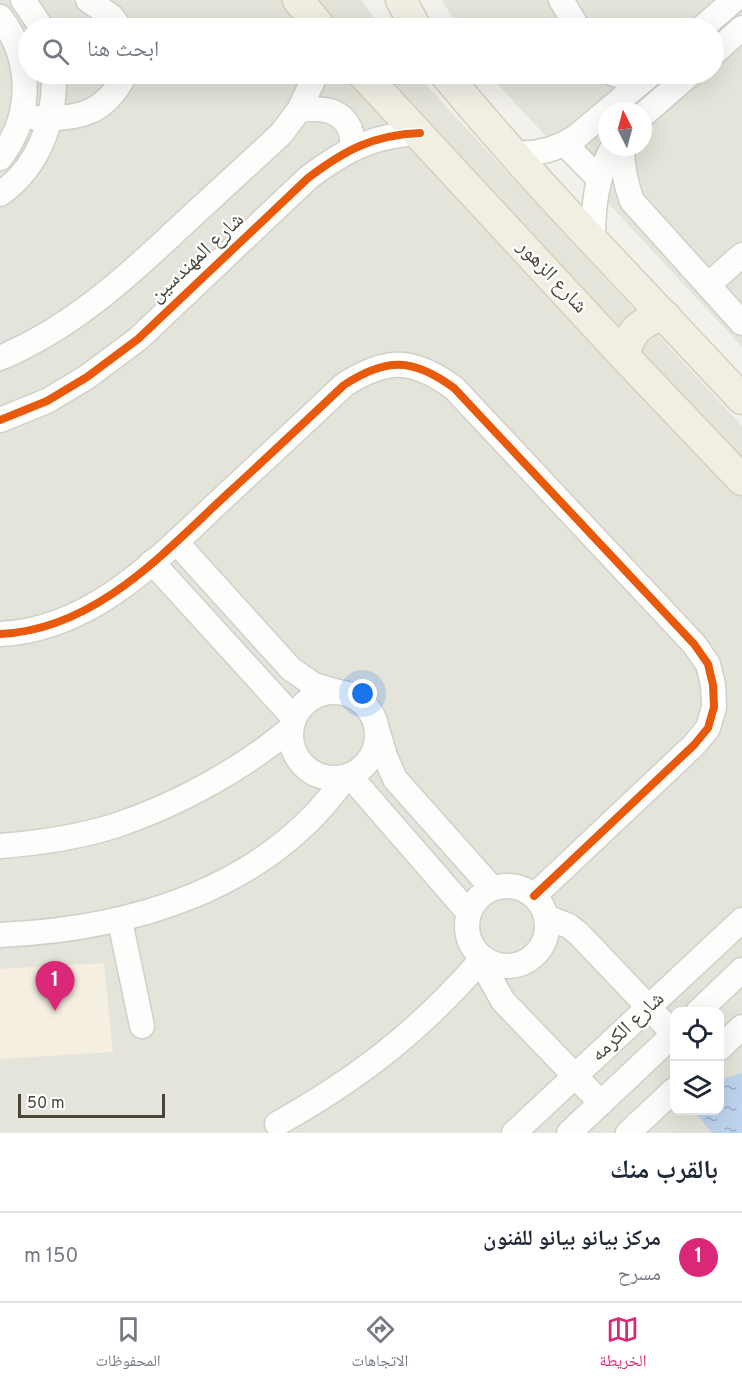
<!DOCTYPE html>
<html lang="ar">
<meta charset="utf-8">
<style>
body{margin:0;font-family:Overpass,"Noto Naskh Arabic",sans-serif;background:#f2f2f3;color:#1f2937;direction:rtl}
.controls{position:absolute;right:18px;bottom:18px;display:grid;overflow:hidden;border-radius:12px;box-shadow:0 6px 24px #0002}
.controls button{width:54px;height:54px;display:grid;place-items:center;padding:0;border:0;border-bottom:2px solid #e0e1e3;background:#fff;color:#1f2937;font:30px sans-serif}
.compass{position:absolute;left:598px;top:102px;width:54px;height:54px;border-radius:50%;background:#fff;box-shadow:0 6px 24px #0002;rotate:354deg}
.scale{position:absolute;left:18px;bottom:15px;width:147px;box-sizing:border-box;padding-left:6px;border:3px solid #484438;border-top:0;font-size:16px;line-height:21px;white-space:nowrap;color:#484438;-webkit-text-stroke:4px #fff;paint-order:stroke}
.you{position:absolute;left:363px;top:694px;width:21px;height:21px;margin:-15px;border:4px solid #fff;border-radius:50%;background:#1a73e8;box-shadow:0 0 0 9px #1a73e833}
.badge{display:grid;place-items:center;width:39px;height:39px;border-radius:50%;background:#db2777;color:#fff;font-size:20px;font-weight:700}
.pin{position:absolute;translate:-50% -50px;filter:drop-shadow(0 2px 3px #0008)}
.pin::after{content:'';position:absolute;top:32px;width:21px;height:18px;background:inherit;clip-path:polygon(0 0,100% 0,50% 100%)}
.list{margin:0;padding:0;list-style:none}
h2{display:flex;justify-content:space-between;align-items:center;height:78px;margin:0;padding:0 24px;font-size:26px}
h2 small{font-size:20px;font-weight:400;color:#747a83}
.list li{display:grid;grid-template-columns:39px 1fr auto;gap:18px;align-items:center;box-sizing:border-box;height:90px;padding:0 24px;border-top:2px solid #e0e1e3}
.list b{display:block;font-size:22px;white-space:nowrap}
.list p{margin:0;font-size:20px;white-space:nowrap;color:#747a83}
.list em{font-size:20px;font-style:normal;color:#747a83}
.icon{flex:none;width:33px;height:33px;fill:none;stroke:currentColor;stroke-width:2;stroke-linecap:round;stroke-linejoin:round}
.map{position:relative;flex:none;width:742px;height:1133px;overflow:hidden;direction:ltr}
.search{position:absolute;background:#fff;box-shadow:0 6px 24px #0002;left:18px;right:18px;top:18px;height:66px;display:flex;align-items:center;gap:15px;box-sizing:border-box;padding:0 21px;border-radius:33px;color:#747a83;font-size:22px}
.sheet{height:168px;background:#fff}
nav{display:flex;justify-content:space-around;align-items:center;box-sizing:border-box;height:84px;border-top:2px solid #e0e1e3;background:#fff;font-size:16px;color:#747a83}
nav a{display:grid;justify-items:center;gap:3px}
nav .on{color:#db2777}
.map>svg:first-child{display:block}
.residential{fill:#e5e4da;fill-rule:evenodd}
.commercial{fill:#f4efe0}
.water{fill:url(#water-ripples)}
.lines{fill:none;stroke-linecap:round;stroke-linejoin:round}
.minor-casing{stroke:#d0cfca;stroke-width:27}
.major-casing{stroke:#d4d0ba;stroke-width:33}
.minor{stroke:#fdfdfc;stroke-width:24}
.major{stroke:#f1efe4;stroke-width:30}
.cycleway-casing{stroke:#fff;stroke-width:11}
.cycleway{stroke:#e8590c;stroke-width:8}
.labels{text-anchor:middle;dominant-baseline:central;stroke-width:4.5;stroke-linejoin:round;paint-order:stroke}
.street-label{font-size:21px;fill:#484438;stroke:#fff}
</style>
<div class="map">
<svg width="742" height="1133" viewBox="0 0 742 1133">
<defs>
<pattern id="water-ripples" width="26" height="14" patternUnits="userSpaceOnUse" patternTransform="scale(1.5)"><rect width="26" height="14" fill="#bed4ee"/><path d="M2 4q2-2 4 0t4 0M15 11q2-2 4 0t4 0" fill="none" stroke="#9caec2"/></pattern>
</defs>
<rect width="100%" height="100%" fill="#f2f1ec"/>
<g class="residential">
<path d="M 0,0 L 361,0 L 382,28 L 28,28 L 28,74 L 416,74 L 742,426 L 742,1133 L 0,1133 ZM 674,1012 L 720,1012 L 720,1110 L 674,1110 Z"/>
<path d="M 442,0 L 742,0 L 742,347 L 488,74 L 714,74 L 714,28 L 459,28 ZM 607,111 L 643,111 L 643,147 L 607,147 Z"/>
</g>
<path class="commercial" d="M 104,963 L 113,1052 L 0,1059 L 0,969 Z"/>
<path class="water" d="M 742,1073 L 742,1133 L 712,1133 L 696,1113 L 698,1111 L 720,1110 L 720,1080 Z"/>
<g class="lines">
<defs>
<g id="minor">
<path d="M 23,0 L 42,28"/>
<path d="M 88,0 L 111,16 L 120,28"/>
<path d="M 561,0 L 578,28"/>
<path d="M 0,17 C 33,59 33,116 0,158"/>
<path d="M 702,28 L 734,0"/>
<path d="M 714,53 L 742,28"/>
<path d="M 614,74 C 627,78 637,78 650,74"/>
<path d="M 299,110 C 318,108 340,107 350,129 C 352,134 352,143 353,148"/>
<path d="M 643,115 L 690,74"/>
<path d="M 36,118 C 77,120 106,114 125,74"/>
<path d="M 565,144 L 599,179"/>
<path d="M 622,147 C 622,167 625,182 632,201 L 742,323"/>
<path d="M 514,153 C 537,155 556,150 576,137 L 651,74"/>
<path d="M 0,194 C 40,166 55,120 54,74"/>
<path d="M 593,240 C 593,207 596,176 613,147"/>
<path d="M 708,285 L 742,255"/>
<path d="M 0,358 C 71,328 125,279 180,227 C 214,196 247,165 281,134 L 299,110 L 316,74"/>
<path d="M 0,420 L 47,401 L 87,377 L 138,339 L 308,178 C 345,150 373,135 420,133"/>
<path d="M 176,542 L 291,669 L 314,685 L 338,692"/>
<path d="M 152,562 L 294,718"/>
<path d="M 0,634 C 93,630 161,556 224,497 C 264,460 304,423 344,385 C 387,357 413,358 454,388 L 694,644 L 708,664 L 713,685 L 714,707 L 708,728 L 694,745 L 534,896"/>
<circle cx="334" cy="735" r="43"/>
<path d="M 378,732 L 385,756 L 395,779 L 492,888"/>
<path d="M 350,776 L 468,912"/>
<path d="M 0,846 C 39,843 80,837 117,825 C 177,805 243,769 291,728"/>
<circle cx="507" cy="926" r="40"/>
<path d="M 546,917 L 569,926 L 579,934 L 674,1034"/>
<path d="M 120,921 L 142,1026"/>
<path d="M 0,935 C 131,929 266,890 345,778"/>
<path d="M 486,962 L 488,974 L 503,1001 L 601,1103"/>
<path d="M 698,1012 L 742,970"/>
<path d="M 720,1048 L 742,1027"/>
<path d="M 277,1124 C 359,1078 421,1030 482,959"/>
<path d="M 514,1133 L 742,920"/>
<path d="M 569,1133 L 674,1034"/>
<path d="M 628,1133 L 674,1090"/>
</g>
<g id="major">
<path d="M 298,0 L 321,28"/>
<path d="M 401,0 L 416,28"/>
<path d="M 363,74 L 625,357 L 742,480"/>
<path d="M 445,74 C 538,187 642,291 742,399"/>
<path d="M 625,357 C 628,333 641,320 665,316"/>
</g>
</defs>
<use href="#minor" class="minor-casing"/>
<use href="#major" class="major-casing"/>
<use href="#minor" class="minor"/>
<use href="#major" class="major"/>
<defs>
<g id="cycleway">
<path d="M 0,420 L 47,401 L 87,377 L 138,339 L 308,178 C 345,150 373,135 420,133"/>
<path d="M 0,634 C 93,630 161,556 224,497 C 264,460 304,423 344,385 C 387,357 413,358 454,388 L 694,644 L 708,664 L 713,685 L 714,707 L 708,728 L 694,745 L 534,896"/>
</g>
</defs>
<use href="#cycleway" class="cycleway-casing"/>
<use href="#cycleway" class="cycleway"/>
</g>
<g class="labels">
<g class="street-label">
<text transform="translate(197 258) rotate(-43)">شارع المهندسين</text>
<text transform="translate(552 277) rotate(47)">شارع الزهور</text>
<text transform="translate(628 1027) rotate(-43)">شارع الكرمه</text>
</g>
</g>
</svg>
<div class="controls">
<button><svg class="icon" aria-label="locate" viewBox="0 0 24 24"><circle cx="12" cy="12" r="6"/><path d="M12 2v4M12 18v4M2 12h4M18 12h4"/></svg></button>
<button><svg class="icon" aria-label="layers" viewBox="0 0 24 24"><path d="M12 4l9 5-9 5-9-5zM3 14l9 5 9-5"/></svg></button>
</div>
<svg class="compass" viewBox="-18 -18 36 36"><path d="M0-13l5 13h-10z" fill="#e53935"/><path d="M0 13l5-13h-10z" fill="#747a83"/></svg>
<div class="scale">50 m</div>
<div class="you"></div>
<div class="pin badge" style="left:55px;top:1011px">1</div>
<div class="search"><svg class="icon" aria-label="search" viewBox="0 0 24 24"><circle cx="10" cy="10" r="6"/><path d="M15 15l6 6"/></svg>ابحث هنا</div>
</div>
<section class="sheet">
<h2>بالقرب منك<small></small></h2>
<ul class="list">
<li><span class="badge">1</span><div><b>مركز بيانو بيانو للفنون</b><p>مسرح</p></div><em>150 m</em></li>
</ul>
</section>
<nav>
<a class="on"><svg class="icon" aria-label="map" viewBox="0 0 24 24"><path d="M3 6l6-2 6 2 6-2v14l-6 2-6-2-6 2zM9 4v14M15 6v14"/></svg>الخريطة</a>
<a><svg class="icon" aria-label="directions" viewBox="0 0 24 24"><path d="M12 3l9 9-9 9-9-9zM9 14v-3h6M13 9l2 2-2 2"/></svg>الاتجاهات</a>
<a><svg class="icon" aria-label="saved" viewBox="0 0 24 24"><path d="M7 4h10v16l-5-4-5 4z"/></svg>المحفوظات</a>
</nav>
